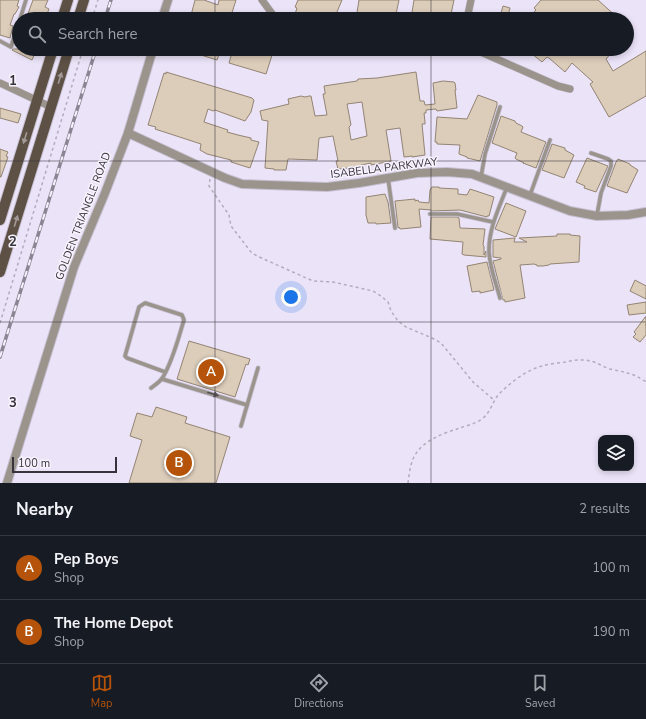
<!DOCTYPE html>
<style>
body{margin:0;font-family:"Nunito Sans",sans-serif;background:#20242c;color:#f1f3f6}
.controls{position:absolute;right:12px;bottom:12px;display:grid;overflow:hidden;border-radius:8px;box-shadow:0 2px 6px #0003}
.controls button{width:36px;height:36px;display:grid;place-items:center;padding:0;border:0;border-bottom:1px solid #363941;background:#171b24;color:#f1f3f6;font:20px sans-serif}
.scale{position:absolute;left:12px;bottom:10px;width:105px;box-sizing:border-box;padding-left:4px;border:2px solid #37333c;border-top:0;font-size:11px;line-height:14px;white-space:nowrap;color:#37333c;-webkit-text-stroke:3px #f7f2ff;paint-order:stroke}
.you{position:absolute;left:291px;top:297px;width:14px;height:14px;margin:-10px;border:3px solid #fff;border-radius:50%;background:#1a73e8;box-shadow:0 0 0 6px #1a73e833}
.badge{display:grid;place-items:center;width:26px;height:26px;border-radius:50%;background:#b45309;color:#fff;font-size:13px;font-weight:700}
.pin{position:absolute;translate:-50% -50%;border:2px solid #fff;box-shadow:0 1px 4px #0006}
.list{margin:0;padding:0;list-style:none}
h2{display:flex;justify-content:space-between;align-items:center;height:52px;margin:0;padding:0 16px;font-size:17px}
h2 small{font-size:13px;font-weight:400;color:#9ea1a6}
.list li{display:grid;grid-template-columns:26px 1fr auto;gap:12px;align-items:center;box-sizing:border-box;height:64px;padding:0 16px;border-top:1px solid #363941}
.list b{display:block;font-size:15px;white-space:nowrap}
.list p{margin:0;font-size:13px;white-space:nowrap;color:#9ea1a6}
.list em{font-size:13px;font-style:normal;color:#9ea1a6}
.icon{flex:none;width:22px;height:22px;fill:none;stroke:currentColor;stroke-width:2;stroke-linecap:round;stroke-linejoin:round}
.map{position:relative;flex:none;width:646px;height:483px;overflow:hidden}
.search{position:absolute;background:#171b24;box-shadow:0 2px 6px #0003;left:12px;right:12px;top:12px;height:44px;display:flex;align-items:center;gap:10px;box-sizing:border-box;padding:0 14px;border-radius:22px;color:#9ea1a6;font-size:15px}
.sheet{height:180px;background:#171b24}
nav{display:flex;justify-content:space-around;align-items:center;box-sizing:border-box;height:56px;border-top:1px solid #363941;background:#171b24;font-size:11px;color:#9ea1a6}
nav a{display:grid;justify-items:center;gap:2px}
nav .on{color:#b45309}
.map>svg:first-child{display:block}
.building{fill:#dcccba;stroke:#938473;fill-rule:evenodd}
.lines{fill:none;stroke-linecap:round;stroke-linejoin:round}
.service-casing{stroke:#c7c0d2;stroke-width:5}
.minor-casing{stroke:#c7c0d2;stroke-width:8}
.tertiary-casing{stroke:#c7c0d2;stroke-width:10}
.primary-casing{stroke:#c7c0d2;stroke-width:12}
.path{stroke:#b3acbd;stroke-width:1.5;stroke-dasharray:3 3;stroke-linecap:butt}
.service{stroke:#9b948d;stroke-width:3.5}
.minor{stroke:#9b948d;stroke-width:7}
.tertiary{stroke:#9b948d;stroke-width:8}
.primary{stroke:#5d5044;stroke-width:10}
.rail-casing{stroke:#8a8493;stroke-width:3.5}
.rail{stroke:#f7f2ff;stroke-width:2;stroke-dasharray:6;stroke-linecap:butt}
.oneway{fill:#a29998}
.oneway2{fill:#555054}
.grid{fill:none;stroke:#37333c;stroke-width:1;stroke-opacity:0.55}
.labels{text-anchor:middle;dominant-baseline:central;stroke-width:3;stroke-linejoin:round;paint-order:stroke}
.street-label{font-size:11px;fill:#37333c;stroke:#f7f2ff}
.grid-label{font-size:13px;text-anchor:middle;font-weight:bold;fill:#37333c;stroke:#f7f2ff;stroke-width:3;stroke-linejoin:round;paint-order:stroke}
</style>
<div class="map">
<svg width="646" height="483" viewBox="0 0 646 483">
<rect width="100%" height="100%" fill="#ebe3f8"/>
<g class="building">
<path d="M 0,0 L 19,0 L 17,6 L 19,7 L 15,14 L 14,14 L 10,25 L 13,26 L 10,38 L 0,35 Z"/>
<path d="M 33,0 L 48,0 L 45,7 L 49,9 L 45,19 L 26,19 Z"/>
<path d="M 195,0 L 204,0 L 218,5 L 219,0 L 236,0 L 230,19 L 190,19 Z"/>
<path d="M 298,0 L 342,0 L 334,19 L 306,19 L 295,14 L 297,8 L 295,7 Z"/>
<path d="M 359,0 L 399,0 L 395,19 L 356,19 Z"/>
<path d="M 414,0 L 454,0 L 450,19 L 411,19 Z"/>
<path d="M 541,0 L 598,0 L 619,19 L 593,19 L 585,12 L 579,19 L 528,19 L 536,10 L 534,8 Z"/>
<path d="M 503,6 L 510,8 L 507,19 L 500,17 Z"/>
<path d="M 13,49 L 33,49 L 36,51 L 32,60 L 12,50 Z"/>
<path d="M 185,49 L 221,49 L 217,60 L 185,50 Z"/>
<path d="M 233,49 L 244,49 L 256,53 L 258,49 L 274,49 L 266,74 L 229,63 Z"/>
<path d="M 526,49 L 615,49 L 606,59 L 613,71 L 646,51 L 646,96 L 609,117 L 590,84 L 593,82 L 572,63 L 565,72 L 549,58 L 547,57 L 542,62 Z"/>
<path d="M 166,72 L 252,98 L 254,100 L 251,112 L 245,121 L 215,110 L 213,111 L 208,109 L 204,122 L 228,130 L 227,132 L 238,135 L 251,138 L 251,140 L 259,142 L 250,168 L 231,162 L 231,160 L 207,154 L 200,150 L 201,144 L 155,129 L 156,127 L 148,125 L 164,73 L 166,74 Z"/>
<path d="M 416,72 L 420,101 L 424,101 L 425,105 L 435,104 L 433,83 L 443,81 L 454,82 L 455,83 L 456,90 L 455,90 L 457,108 L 437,111 L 436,109 L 426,110 L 426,113 L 424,113 L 425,122 L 425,124 L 422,124 L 425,155 L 412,157 L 412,156 L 404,157 L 400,128 L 386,130 L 391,161 L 371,165 L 371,163 L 361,165 L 361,167 L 348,170 L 348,168 L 338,169 L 336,161 L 338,161 L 333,136 L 319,138 L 317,160 L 288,159 L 286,170 L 274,170 L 274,169 L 265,168 L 268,121 L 262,120 L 260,111 L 289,104 L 288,99 L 301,96 L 305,97 L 309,96 L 311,96 L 315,116 L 327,115 L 323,94 L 325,94 L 325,92 L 324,86 L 357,81 L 358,79 L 377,78 ZM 362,102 L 367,136 L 351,140 L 349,127 L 351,125 L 347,104 Z"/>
<path d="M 478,95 L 497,102 L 497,105 L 480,161 L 467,158 L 467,157 L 459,154 L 459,153 L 460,145 L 437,144 L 437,142 L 435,142 L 437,117 L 467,119 Z"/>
<path d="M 0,108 L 21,114 L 18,123 L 0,118 Z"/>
<path d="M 501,116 L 515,121 L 516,123 L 522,126 L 523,127 L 521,132 L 546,142 L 536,168 L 523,163 L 524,163 L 516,159 L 515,158 L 517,153 L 492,143 Z"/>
<path d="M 552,144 L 565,148 L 565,150 L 574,155 L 564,178 L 542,170 Z"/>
<path d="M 0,149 L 8,152 L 6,156 L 8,157 L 1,177 L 0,177 Z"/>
<path d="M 587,158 L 608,166 L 596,192 L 584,188 L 585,186 L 576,182 Z"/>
<path d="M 618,159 L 630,164 L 630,165 L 638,170 L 627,193 L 607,186 L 616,162 Z"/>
<path d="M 432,187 L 439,187 L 439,188 L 458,189 L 458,194 L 467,195 L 470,189 L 494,197 L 489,216 L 487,216 L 487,217 L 460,210 L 431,211 L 431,210 L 419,209 L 421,227 L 400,229 L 399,227 L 398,228 L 395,201 L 415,199 L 415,201 L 418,200 L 419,202 L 429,203 L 430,190 Z"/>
<path d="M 385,194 L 388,202 L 391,223 L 376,224 L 376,223 L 368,223 L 366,215 L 366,197 Z"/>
<path d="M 506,203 L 526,211 L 516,237 L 495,229 Z"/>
<path d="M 431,217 L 457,217 L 459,218 L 460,228 L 485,229 L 483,245 L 484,246 L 484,255 L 486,251 L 486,257 L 464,255 L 462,254 L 463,242 L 430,239 Z"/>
<path d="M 557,234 L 570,234 L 570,235 L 580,236 L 579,262 L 550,264 L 549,265 L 543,266 L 537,266 L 537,265 L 534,264 L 520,265 L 525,298 L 505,302 L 505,300 L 503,300 L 493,261 L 501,259 L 501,258 L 493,257 L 493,240 L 515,238 L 514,242 L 527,242 L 519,238 L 557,236 Z"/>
<path d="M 487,262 L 494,290 L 480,293 L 480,291 L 472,292 L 467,266 Z"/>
<path d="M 635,280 L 646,286 L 646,299 L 630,291 Z"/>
<path d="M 646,302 L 646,313 L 629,315 L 627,305 Z"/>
<path d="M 646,316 L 646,335 L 640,342 L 633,337 L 636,334 L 634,332 Z"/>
<path d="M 189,341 L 250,359 L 248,365 L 246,364 L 235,397 L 177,379 Z"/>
<path d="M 156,407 L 187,417 L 185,423 L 230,437 L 216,483 L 129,483 L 142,440 L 130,436 L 137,413 L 152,417 Z"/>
</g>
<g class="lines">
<defs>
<g id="service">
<path d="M 20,19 L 26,0"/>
<path d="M 0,41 L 11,47 L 19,22"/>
<path d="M 591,153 L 608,159 L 611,161 L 611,166 L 601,193 L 597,215"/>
<path d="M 481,177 L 485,154 L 500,107"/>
<path d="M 388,178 L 395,228"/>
<path d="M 530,195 L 550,140"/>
<path d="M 430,214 L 457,214 L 493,222"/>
<path d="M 500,298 C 496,283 489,266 489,250 C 489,228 499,208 507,187"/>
<path d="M 162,379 L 247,405"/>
<path d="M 151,388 C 155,385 160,382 163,377 C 173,360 178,339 184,320 L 182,315 L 145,303 L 139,307 L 125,356 L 127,358 L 165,372"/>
<path d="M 241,426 L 258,368"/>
</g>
<g id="minor">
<path d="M 262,0 L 276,19"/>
<path d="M 467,19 L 471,0"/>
<path d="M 332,49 C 346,53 362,51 376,49"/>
<path d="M 474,49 L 558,86 L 570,89"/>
<path d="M 0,83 L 51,107"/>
</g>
<g id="tertiary">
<path d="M 162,19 L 168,0"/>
<path d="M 128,133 L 225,178 L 242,184 L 327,187 L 359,183 L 417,173 L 447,172 L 472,174 L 570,211 L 597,216 L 628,215 L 646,212"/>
<path d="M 7,483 L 74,267 L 105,193 L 128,133 L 153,49"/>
</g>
<g id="primary">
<path d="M 62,19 L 68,0"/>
<path d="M 78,19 L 84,0"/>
<path d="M 0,220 L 53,49"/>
<path d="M 0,272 L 69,49"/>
</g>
</defs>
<use href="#service" class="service-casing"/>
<use href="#minor" class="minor-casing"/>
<use href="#tertiary" class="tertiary-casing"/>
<use href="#primary" class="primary-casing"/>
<g class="path">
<path d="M 92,19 L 98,0"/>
<path d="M 210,179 L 209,186 L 229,215 L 231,226 L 251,252 L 257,256 L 313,281 L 333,282 L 373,291 L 381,296 L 388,302 L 391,311 L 398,321 L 406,327 L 432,338 L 441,343 L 473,382 L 494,400"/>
<path d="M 0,323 L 83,49"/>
<path d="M 408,483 C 409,475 410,466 413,459 C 420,442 441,434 457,429 C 465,426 475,424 482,419 C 491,412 492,402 499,394 C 510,383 526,370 542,366 C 549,364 558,363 566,362 C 574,360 582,359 590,361 C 597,362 603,367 610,369 C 623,372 634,373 646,382"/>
</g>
<use href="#service" class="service"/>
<use href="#minor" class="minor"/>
<use href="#tertiary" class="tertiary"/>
<use href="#primary" class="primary"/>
<defs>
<g id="rail">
<path d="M 105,19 L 111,0"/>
<path d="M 0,357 L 96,49"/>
</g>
</defs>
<use href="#rail" class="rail-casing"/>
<use href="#rail" class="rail"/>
</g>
<defs><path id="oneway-solid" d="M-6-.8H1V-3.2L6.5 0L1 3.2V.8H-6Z"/></defs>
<g class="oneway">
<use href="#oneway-solid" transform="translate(60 78) rotate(-73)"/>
<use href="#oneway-solid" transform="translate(25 138) rotate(107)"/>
<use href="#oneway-solid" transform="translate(16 221) rotate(-73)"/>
</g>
<use class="oneway2" href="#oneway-solid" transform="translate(213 394) rotate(17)"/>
<path class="grid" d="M 215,0 L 215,19M 431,0 L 431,19M 215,49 L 215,483M 431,49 L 431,483M 0,161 L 646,161M 0,322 L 646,322"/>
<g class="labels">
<g class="street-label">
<text transform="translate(384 168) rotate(-7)">ISABELLA PARKWAY</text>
<text transform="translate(83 216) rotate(-69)">GOLDEN TRIANGLE ROAD</text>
</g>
</g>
<g class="grid-label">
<text x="13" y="85">1</text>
<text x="13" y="246">2</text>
<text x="13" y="407">3</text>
</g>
</svg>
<div class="controls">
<button><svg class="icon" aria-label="layers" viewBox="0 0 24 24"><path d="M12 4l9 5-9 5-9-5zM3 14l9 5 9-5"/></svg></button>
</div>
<div class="scale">100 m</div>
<div class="you"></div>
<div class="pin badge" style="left:211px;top:372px">A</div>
<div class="pin badge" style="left:179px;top:463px">B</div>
<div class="search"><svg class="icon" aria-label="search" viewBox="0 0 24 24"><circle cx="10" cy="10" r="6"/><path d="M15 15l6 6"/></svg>Search here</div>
</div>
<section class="sheet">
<h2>Nearby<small>2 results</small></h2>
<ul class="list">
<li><span class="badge">A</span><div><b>Pep Boys</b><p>Shop</p></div><em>100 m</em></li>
<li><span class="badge">B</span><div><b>The Home Depot</b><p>Shop</p></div><em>190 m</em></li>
</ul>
</section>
<nav>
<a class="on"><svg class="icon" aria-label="map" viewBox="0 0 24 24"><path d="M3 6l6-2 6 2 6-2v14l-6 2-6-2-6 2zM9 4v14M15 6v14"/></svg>Map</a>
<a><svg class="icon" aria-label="directions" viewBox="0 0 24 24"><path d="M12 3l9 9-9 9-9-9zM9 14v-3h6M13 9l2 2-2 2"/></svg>Directions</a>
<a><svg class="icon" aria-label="saved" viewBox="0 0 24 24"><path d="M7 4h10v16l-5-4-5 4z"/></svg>Saved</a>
</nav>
